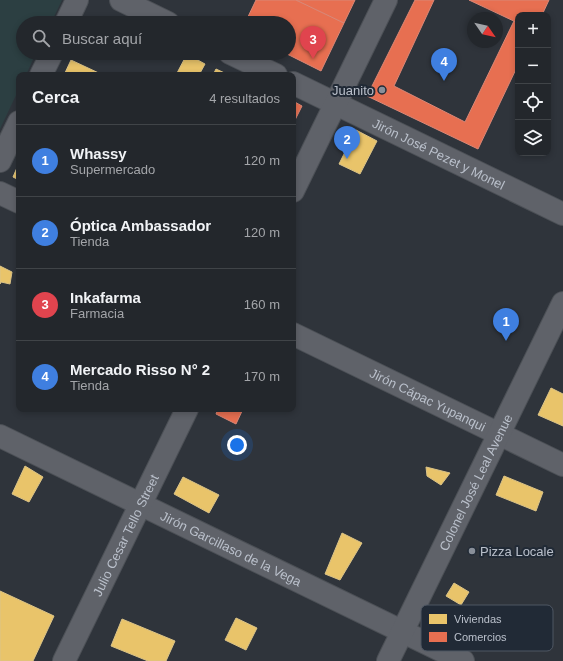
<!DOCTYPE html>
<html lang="es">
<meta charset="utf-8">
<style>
body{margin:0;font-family:Arial,sans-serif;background:#2f3338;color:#f1f3f6}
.controls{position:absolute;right:12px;top:12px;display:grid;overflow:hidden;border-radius:8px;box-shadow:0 2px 6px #0003}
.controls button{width:36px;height:36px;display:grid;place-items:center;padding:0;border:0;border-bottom:1px solid #404448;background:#23272c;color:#f1f3f6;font:20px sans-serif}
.compass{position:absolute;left:467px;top:12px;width:36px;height:36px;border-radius:50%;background:#23272c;box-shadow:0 2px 6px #0003;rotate:124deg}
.you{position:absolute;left:237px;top:445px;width:14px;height:14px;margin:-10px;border:3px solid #fff;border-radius:50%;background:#1a73e8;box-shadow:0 0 0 6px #1a73e833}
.badge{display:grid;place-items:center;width:26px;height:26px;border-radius:50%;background:#898f99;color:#fff;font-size:13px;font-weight:700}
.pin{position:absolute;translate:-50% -33px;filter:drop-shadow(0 1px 2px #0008)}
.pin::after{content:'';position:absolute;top:21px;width:14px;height:12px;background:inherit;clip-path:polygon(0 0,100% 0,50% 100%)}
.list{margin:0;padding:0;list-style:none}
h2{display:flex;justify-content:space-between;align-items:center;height:52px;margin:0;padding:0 16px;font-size:17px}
h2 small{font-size:13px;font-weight:400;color:#a3a5a9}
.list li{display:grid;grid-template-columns:26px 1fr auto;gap:12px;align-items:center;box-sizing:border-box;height:72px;padding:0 16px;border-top:1px solid #404448}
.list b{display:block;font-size:15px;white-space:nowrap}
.list p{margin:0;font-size:13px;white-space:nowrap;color:#a3a5a9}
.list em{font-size:13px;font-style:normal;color:#a3a5a9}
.icon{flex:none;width:22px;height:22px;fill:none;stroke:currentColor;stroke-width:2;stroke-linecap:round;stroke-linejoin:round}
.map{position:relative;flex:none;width:563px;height:661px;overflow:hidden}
.search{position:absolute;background:#23272c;box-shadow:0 2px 6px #0003;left:16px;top:16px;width:280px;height:44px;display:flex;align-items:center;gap:10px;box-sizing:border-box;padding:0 14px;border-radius:22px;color:#a3a5a9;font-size:15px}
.panel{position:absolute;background:#23272c;box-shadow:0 2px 6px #0003;left:16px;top:72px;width:280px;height:340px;border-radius:8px}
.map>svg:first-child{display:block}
.green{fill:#2c3f42}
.homes{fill:#e9c46a;stroke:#dbc387}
.shops{fill:#e76f51;stroke:#da8776}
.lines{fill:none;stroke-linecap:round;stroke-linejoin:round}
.minor-casing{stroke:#4c5056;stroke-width:24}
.minor{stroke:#5f6269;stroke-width:22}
.poi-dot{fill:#898f99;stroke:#212a36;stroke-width:1.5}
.labels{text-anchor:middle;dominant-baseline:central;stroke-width:4;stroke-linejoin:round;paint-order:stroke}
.poi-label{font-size:13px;fill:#bac0cb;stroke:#212a36;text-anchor:end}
.street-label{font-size:13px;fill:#bac0cb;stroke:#212a36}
.key{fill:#212a36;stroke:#4f5763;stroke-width:1}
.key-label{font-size:11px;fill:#bac0cb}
</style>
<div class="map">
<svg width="563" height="661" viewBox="0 0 563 661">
<rect width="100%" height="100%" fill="#2f343b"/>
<path class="green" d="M 0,0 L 62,0 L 51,23 L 23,23 L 23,53 L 36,53 L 26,75 L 19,75 L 19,89 L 0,129 Z"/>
<g class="homes">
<path d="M 187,54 L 205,64 L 199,75 L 176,75 Z"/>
<path d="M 71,60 L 103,75 L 86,75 L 80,72 L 79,75 L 64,75 Z"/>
<path d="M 216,69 L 229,75 L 213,75 Z"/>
<path d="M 356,130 L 377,141 L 360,174 L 339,164 Z"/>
<path d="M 19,163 L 19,180 L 13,177 Z"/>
<path d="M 0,266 L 12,272 L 10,284 L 1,282 L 0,284 Z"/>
<path d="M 551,388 L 563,394 L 563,426 L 538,415 Z"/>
<path d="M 25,466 L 43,477 L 29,502 L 12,494 Z"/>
<path d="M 426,467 L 450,473 L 441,485 L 427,476 Z"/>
<path d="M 504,476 L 543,492 L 536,511 L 496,495 Z"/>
<path d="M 183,477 L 219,495 L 209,513 L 174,494 Z"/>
<path d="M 342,533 L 362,543 L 340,580 L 325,574 Z"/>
<path d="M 454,583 L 469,592 L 461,605 L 446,596 Z"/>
<path d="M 0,591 L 54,616 L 33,661 L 0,661 Z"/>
<path d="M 236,618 L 257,628 L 246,650 L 225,640 Z"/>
<path d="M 122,619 L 175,641 L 166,661 L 148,661 L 111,646 Z"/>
</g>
<g class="shops">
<path d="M 256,0 L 296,0 L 344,23 L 321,71 L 285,53 L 289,53 L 289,23 L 245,23 Z"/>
<path d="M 296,0 L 355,0 L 344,23 Z"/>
<path d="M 415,0 L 434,0 L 394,86 L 465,122 L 514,21 L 518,23 L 518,65 L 478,149 L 367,96 Z"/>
<path d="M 469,0 L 549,0 L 542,15 L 518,15 L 518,23 Z"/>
<path d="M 293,101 L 302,106 L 293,124 Z"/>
<path d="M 218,409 L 243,409 L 236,424 L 216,414 Z"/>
</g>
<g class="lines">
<defs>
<g id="minor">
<path d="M 121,0 L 168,23"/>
<path d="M 66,23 L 77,0"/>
<path d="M 230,53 L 276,75"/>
<path d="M 41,75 L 52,53"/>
<path id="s1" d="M 293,83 L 563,214"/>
<path d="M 0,161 L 19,122"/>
<path d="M 293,191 L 386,0"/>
<path d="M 0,193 L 19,202"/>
<path id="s2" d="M 293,334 L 563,465"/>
<path id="s3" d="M 0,436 L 463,661"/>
<path id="s4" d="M 64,661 L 187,409"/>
<path id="s5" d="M 388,661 L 563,303"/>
</g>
</defs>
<use href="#minor" class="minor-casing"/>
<use href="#minor" class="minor"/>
</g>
<g class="poi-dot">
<circle cx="382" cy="90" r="4"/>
<circle cx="472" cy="551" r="4"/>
</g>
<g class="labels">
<g class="poi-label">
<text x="374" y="90">Juanito</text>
<text x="480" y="551" text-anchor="start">Pizza Locale</text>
</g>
<g class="street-label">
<text stroke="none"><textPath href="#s1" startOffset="162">Jirón José Pezet y Monel</textPath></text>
<text stroke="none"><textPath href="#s2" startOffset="150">Jirón Cápac Yupanqui</textPath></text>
<text stroke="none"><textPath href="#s5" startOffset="199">Colonel José Leal Avenue</textPath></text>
<text stroke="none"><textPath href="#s4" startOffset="140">Julio Cesar Tello Street</textPath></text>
<text stroke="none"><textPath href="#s3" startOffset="257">Jirón Garcillaso de la Vega</textPath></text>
</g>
</g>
<rect x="421" y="605" width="132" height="46" rx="6" class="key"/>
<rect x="429" y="614" width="18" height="10" fill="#e9c46a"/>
<rect x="429" y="632" width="18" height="10" fill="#e76f51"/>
<g class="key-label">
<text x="454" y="623">Viviendas</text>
<text x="454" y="641">Comercios</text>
</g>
</svg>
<div class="controls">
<button>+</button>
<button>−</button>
<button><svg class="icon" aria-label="locate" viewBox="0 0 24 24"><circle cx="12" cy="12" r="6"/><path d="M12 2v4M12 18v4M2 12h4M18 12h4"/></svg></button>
<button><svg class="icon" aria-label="layers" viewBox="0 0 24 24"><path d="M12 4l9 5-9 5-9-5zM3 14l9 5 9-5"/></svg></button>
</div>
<svg class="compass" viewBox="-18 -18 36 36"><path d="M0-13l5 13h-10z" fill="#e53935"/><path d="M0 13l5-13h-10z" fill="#a3a5a9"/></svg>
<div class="you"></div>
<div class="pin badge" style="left:506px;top:341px;background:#3f7fe0">1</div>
<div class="pin badge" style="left:347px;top:159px;background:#3f7fe0">2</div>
<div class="pin badge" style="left:313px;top:59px;background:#e0444e">3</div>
<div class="pin badge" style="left:444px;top:81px;background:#3f7fe0">4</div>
<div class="search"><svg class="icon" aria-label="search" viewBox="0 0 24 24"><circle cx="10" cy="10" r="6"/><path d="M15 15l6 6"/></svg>Buscar aquí</div>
<section class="panel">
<h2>Cerca<small>4 resultados</small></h2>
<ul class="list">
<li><span class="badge" style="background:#3f7fe0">1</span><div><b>Whassy</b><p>Supermercado</p></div><em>120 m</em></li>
<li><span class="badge" style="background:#3f7fe0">2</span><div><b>Óptica Ambassador</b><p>Tienda</p></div><em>120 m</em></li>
<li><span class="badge" style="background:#e0444e">3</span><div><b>Inkafarma</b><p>Farmacia</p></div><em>160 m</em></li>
<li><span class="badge" style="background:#3f7fe0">4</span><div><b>Mercado Risso N° 2</b><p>Tienda</p></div><em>170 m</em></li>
</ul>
</section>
</div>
